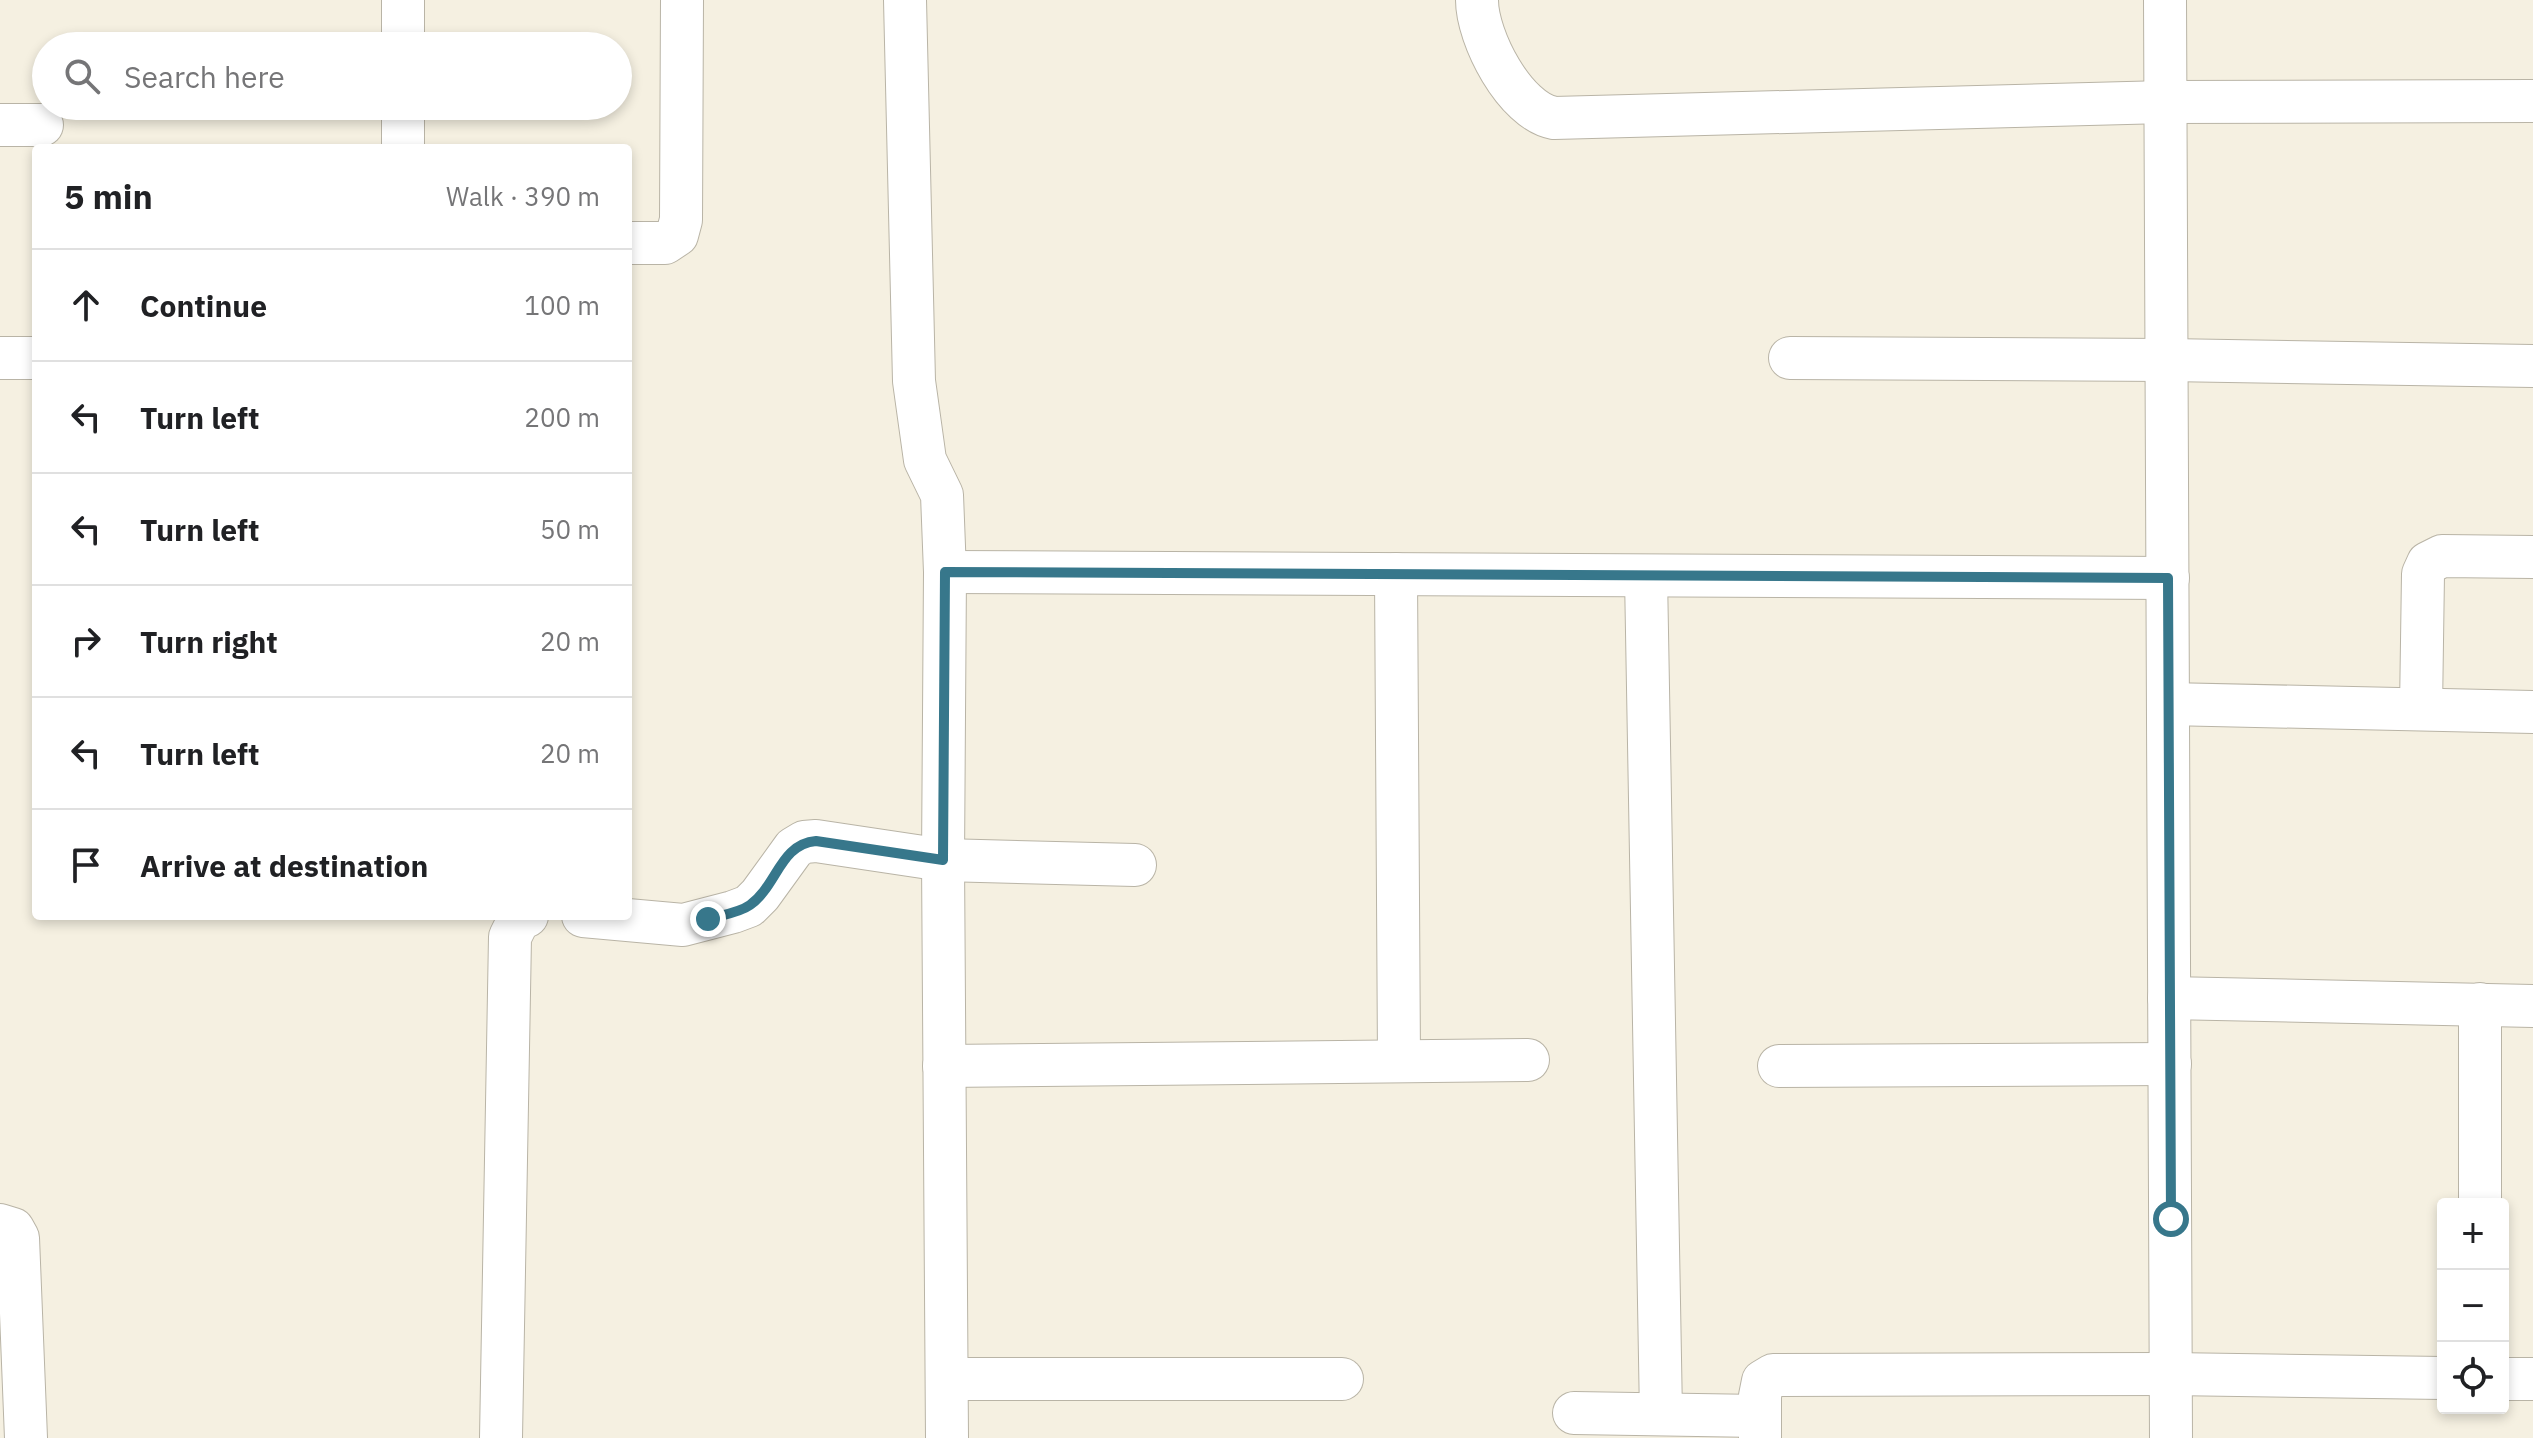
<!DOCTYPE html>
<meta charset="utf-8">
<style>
body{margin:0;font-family:"IBM Plex Sans",sans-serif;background:#f2f2f2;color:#202124}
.controls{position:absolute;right:24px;bottom:24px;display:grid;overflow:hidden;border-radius:8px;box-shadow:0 4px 12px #0003}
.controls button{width:72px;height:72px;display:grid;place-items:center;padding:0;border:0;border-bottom:2px solid #e0e0e0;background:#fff;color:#202124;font:40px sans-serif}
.stop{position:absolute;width:24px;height:24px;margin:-18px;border:6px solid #37778b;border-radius:50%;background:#fff}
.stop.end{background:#37778b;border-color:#fff;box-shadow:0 2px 8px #0008}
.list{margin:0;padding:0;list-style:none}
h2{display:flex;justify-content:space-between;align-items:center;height:104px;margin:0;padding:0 32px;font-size:34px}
h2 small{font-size:26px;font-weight:400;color:#757577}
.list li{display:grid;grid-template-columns:52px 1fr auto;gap:24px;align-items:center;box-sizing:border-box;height:112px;padding:0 32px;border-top:2px solid #e0e0e0}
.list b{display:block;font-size:30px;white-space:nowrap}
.list em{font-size:26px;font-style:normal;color:#757577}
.icon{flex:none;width:44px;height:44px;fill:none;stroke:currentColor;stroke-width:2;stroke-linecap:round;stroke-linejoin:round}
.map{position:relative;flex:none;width:2533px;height:1438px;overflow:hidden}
.search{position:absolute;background:#fff;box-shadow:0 4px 12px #0003;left:32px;top:32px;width:600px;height:88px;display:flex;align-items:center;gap:20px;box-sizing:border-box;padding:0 28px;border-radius:44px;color:#757577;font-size:30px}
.panel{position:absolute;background:#fff;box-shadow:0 4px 12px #0003;left:32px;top:144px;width:600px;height:776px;border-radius:8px}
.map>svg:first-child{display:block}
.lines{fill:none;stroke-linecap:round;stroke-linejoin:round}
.street-casing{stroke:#b9b4a6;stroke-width:44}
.street{stroke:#fff;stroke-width:42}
.route{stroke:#37778b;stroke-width:10}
</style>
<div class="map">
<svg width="2533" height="1438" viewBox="0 0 2533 1438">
<rect width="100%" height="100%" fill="#f5f0e1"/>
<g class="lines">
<defs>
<g id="street">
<path d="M 403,0 L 403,46"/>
<path d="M 905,0 L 914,381 L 925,460 L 942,495 L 945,572 L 943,860 L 947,1438"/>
<path d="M 1477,0 C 1477,38 1515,111 1554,118 L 2165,102 L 2533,101"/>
<path d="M 2165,0 L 2171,1438"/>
<path d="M 403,106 L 403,148"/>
<path d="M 0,125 L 42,125"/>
<path d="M 628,243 L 665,243 L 677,235 L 681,220 L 682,0"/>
<path d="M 0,358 L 36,358"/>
<path d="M 1790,358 L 2168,360 L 2533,366"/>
<path d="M 945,572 L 2168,578"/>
<path d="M 1396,574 L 1399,1061"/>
<path d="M 1646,576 L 1661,1414"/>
<path d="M 2168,704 L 2533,712"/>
<path d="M 2421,709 L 2423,574 L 2428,563 L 2442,556 L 2533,557"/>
<path d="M 583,916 L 683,925 L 733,912 L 749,906 L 760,895 L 794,848 L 804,842 L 816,841 L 943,860 L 1135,865"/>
<path d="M 2169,998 L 2533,1006"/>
<path d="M 2480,1004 L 2480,1204"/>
<path d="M 944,1066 L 1528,1060"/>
<path d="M 1779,1066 L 2170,1064"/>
<path d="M 0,1225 L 13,1229 L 18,1238 L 26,1438"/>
<path d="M 947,1379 L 1342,1379"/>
<path d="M 2503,1379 L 2533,1379"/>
<path d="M 1574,1413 L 1759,1416"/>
<path d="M 501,1438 L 510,937 L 519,919 L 527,916"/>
<path d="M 1760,1438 L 1760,1396 L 1763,1381 L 1773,1375 L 2171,1374 L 2443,1378"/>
</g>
</defs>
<use href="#street" class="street-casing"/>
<use href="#street" class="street"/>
</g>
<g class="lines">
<path class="route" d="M 708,919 C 721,915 739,913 750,905 C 777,886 780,844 816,841 L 943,860 L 945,572 L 2168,578 L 2171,1219"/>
</g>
</svg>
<div class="controls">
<button>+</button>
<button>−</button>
<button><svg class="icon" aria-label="locate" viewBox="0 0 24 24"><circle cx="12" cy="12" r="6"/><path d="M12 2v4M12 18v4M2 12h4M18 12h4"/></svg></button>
</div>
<div class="stop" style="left:2171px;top:1219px"></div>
<div class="stop end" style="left:708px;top:919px"></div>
<div class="search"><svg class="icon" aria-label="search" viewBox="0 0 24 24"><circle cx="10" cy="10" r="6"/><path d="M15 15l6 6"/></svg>Search here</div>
<section class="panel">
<h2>5 min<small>Walk · 390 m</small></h2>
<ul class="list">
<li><svg class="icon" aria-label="ahead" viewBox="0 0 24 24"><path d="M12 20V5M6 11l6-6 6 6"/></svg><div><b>Continue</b></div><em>100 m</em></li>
<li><svg class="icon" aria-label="left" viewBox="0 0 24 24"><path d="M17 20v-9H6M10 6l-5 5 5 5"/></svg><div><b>Turn left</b></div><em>200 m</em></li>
<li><svg class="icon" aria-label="left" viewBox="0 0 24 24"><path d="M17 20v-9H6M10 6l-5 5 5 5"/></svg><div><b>Turn left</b></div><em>50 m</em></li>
<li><svg class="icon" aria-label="right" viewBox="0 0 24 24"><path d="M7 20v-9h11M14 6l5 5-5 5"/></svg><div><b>Turn right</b></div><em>20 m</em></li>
<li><svg class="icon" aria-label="left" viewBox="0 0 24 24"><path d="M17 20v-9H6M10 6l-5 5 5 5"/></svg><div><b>Turn left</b></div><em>20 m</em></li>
<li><svg class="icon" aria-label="arrive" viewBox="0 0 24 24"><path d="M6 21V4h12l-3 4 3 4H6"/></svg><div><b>Arrive at destination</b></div></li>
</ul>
</section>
</div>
